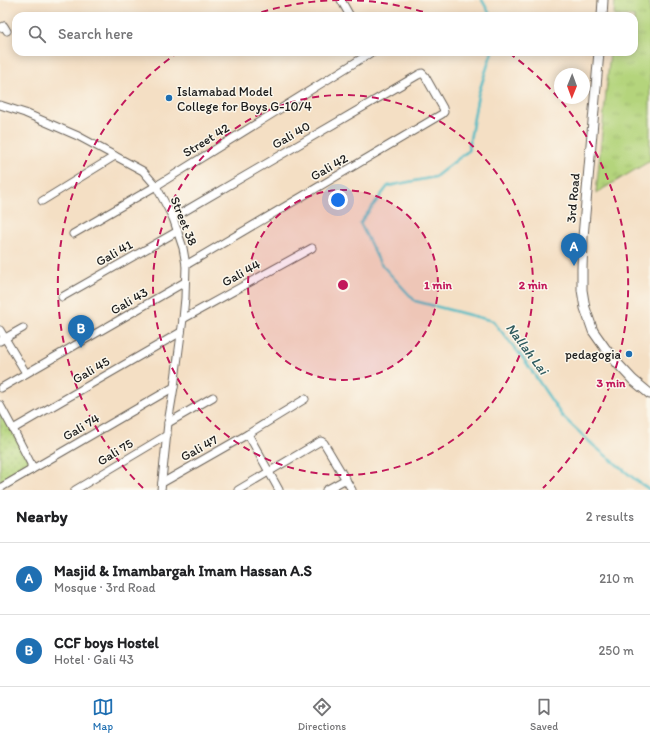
<!DOCTYPE html>
<meta charset="utf-8">
<style>
body{margin:0;font-family:Itim,sans-serif;background:#f6f6f6;color:#202124}
.compass{position:absolute;left:554px;top:68px;width:36px;height:36px;border-radius:50%;background:#fff;box-shadow:0 2px 10px #0003;rotate:181deg}
.you{position:absolute;left:338px;top:200px;width:14px;height:14px;margin:-10px;border:3px solid #fff;border-radius:50%;background:#1a73e8;box-shadow:0 0 0 6px #1a73e833}
.badge{display:grid;place-items:center;width:26px;height:26px;border-radius:50%;background:#1f6fb2;color:#fff;font-size:13px;font-weight:700}
.pin{position:absolute;translate:-50% -33px;filter:drop-shadow(0 1px 2px #0008)}
.pin::after{content:'';position:absolute;top:21px;width:14px;height:12px;background:inherit;clip-path:polygon(0 0,100% 0,50% 100%)}
.list{margin:0;padding:0;list-style:none}
h2{display:flex;justify-content:space-between;align-items:center;height:52px;margin:0;padding:0 16px;font-size:17px}
h2 small{font-size:13px;font-weight:400;color:#757577}
.list li{display:grid;grid-template-columns:26px 1fr auto;gap:12px;align-items:center;box-sizing:border-box;height:72px;padding:0 16px;border-top:1px solid #e0e0e0}
.list b{display:block;font-size:15px;white-space:nowrap}
.list p{margin:0;font-size:13px;white-space:nowrap;color:#757577}
.list em{font-size:13px;font-style:normal;color:#757577}
.icon{flex:none;width:22px;height:22px;fill:none;stroke:currentColor;stroke-width:2;stroke-linecap:round;stroke-linejoin:round}
.map{position:relative;flex:none;width:650px;height:490px;overflow:hidden}
.search{position:absolute;background:#fff;box-shadow:0 2px 10px #0003;left:12px;right:12px;top:12px;height:44px;display:flex;align-items:center;gap:10px;box-sizing:border-box;padding:0 14px;border-radius:12px;color:#757577;font-size:15px}
.sheet{height:196px;background:#fff}
nav{display:flex;justify-content:space-around;align-items:center;box-sizing:border-box;height:56px;border-top:1px solid #e0e0e0;background:#fff;font-size:11px;color:#757577}
nav a{display:grid;justify-items:center;gap:2px}
nav .on{color:#1f6fb2}
.map>svg:first-child{display:block}
.grass{fill:url(#grass-tufts);stroke:#68784c}
.park{fill:url(#park-dots);stroke:#68784c}
.lines{fill:none;stroke-linecap:round;stroke-linejoin:round}
.stream{stroke:#4cbac4;stroke-width:2.5}
.minor-casing{stroke:#686057;stroke-width:9}
.tertiary-casing{stroke:#686057;stroke-width:11}
.minor{stroke:#fff;stroke-width:7}
.tertiary{stroke:#fff;stroke-width:9}
.ring{fill:none;stroke:#c2185b;stroke-width:2;stroke-dasharray:7 5}
.poi-dot{fill:#1f6fb2;stroke:#fbf7ec;stroke-width:1.5}
.labels{text-anchor:middle;dominant-baseline:central;stroke-width:3;stroke-linejoin:round;paint-order:stroke}
.poi-label{font-size:13px;fill:#1c1c1c;stroke:#fbf7ec;text-anchor:start}
.street-label{font-size:13px;fill:#1c1c1c;stroke:#fbf7ec}
.water-label{font-size:14px;font-style:italic;fill:#2f5b5f;stroke:#fbf7ec}
.centre{fill:#c2185b;stroke:#fbf7ec;stroke-width:2}
.ring-label{font-size:12px;text-anchor:middle;font-weight:bold;fill:#c2185b;stroke:#fbf7ec;stroke-width:3;stroke-linejoin:round;paint-order:stroke}
</style>
<div class="map">
<svg width="650" height="490" viewBox="0 0 650 490">
<defs>
<pattern id="grass-tufts" width="24" height="20" patternUnits="userSpaceOnUse"><rect width="24" height="20" fill="#b4d47c"/><path d="M3 7l-1-3M5 7V3M7 7l1-3M15 17l-1-3M17 17v-4M19 17l1-3" fill="none" stroke="#9ab56b"/></pattern>
<pattern id="park-dots" width="8" height="8" patternUnits="userSpaceOnUse"><rect width="8" height="8" fill="#b4d47c"/><path d="M2 2h.1M6 6h.1" fill="none" stroke="#9ab56b" stroke-width="1.8" stroke-linecap="round"/></pattern>
</defs>
<rect width="100%" height="100%" fill="#fbf7ec"/>
<filter id="ink" filterUnits="userSpaceOnUse"><feTurbulence type="fractalNoise" baseFrequency=".025" numOctaves="2"/><feDisplacementMap in="SourceGraphic" scale="8" xChannelSelector="R" yChannelSelector="G"/><feConvolveMatrix kernelMatrix="1 2 1 2 8 2 1 2 1" color-interpolation-filters="sRGB"/></filter>
<filter id="wash" filterUnits="userSpaceOnUse"><feTurbulence type="fractalNoise" baseFrequency=".012" numOctaves="4" result="noise"/><feDisplacementMap in="SourceGraphic" scale="16" xChannelSelector="R" yChannelSelector="G"/><feGaussianBlur stdDeviation="0.9" result="paint"/><feColorMatrix in="noise" values="0 0 0 0 0 0 0 0 0 0 0 0 0 0 0 0 0 1.4 0 .05"/><feComposite in="paint" operator="in"/></filter>
<g filter="url(#wash)">
<rect width="100%" height="100%" fill="#f4dfc4"/>
<path class="grass" d="M 615,0 L 650,0 L 650,161 L 596,193 L 610,52 L 634,52 L 634,16 L 614,16 Z"/>
<path class="park" d="M 0,410 L 31,462 L 0,482 Z"/>
<g class="lines">
<g class="stream">
<path d="M 482,0 L 491,16"/>
<path d="M 492,52 L 478,95 L 468,151 L 435,177 L 388,186 L 360,223 L 380,263 L 415,301 L 493,321 L 525,361 L 562,416 L 593,445 L 637,481 L 650,490"/>
</g>
</g>
</g>
<g filter="url(#ink)">
<g class="lines">
<defs>
<g id="minor">
<path d="M 341,0 L 350,16"/>
<path d="M 0,28 L 4,26 L 7,31"/>
<path d="M 0,105 L 25,113 L 78,136 L 143,171 L 156,186 L 173,218 L 183,248 L 186,265 L 185,298 L 183,319 L 174,387 L 168,423 L 161,490"/>
<path d="M 42,201 L 115,156"/>
<path d="M 173,218 L 418,75 L 422,73 L 425,76 L 443,108 L 444,112 L 442,114 L 186,265"/>
<path d="M 73,234 L 156,186 L 372,52"/>
<path d="M 62,297 L 178,231"/>
<path d="M 183,319 L 312,248"/>
<path d="M 0,330 L 26,373"/>
<path d="M 0,341 L 23,328"/>
<path d="M 1,388 L 185,282"/>
<path d="M 0,405 L 13,429 L 31,464 L 31,470"/>
<path d="M 168,423 L 213,397"/>
<path d="M 13,429 L 181,332"/>
<path d="M 248,434 L 279,490"/>
<path d="M 162,483 L 248,434 L 305,399"/>
<path d="M 0,488 L 174,387"/>
<path d="M 75,490 L 167,435"/>
<path d="M 238,490 L 319,442 L 321,441 L 324,443 L 352,490"/>
<path d="M 326,490 L 346,479"/>
</g>
<g id="tertiary">
<path d="M 602,16 L 603,0"/>
<path d="M 599,52 L 583,237 L 582,269 L 582,290 L 585,308 L 593,331 L 605,348 L 618,364 L 633,380 L 650,394"/>
</g>
</defs>
<use href="#minor" class="minor-casing"/>
<use href="#tertiary" class="tertiary-casing"/>
<use href="#minor" class="minor"/>
<use href="#tertiary" class="tertiary"/>
</g>
</g>
<circle cx="343" cy="285" r="95" fill="#c2185b" fill-opacity=".12"/>
<g class="ring">
<circle cx="343" cy="285" r="95"/>
<circle cx="343" cy="285" r="190"/>
<path d="M143 488A285 285 0 0 1 177 53M250 16A285 285 0 0 1 341 0M345 0A285 285 0 0 1 436 16M509 53A285 285 0 0 1 543 488"/>
</g>
<g class="poi-dot">
<circle cx="169" cy="98" r="4"/>
<circle cx="629" cy="354" r="4"/>
</g>
<g class="labels">
<g class="poi-label">
<text x="177" y="91">Islamabad Model<tspan x="177" dy="15">College for Boys G-10/4</tspan></text>
<text x="621" y="354" text-anchor="end">pedagogia</text>
</g>
<g class="street-label">
<text transform="translate(291 135) rotate(-30)">Gali 40</text>
<text transform="translate(206 140) rotate(-32)">Street 42</text>
<text transform="translate(329 167) rotate(-30)">Gali 42</text>
<text transform="translate(573 198) rotate(-85)">3rd Road</text>
<text transform="translate(184 221) rotate(68)">Street 38</text>
<text transform="translate(114 253) rotate(-29)">Gali 41</text>
<text transform="translate(241 273) rotate(-29)">Gali 44</text>
<text transform="translate(129 301) rotate(-30)">Gali 43</text>
<text transform="translate(91 370) rotate(-30)">Gali 45</text>
<text transform="translate(81 427) rotate(-30)">Gali 74</text>
<text transform="translate(199 448) rotate(-29)">Gali 47</text>
<text transform="translate(115 452) rotate(-31)">Gali 75</text>
</g>
<g class="water-label">
<text transform="translate(527 349) rotate(53)">Nallah Lai</text>
</g>
</g>
<circle cx="343" cy="285" r="6" class="centre"/>
<g class="ring-label">
<text x="438" y="289">1 min</text>
<text x="533" y="289">2 min</text>
<text x="611" y="387">3 min</text>
</g>
</svg>
<svg class="compass" viewBox="-18 -18 36 36"><path d="M0-13l5 13h-10z" fill="#e53935"/><path d="M0 13l5-13h-10z" fill="#757577"/></svg>
<div class="you"></div>
<div class="pin badge" style="left:574px;top:266px">A</div>
<div class="pin badge" style="left:81px;top:348px">B</div>
<div class="search"><svg class="icon" aria-label="search" viewBox="0 0 24 24"><circle cx="10" cy="10" r="6"/><path d="M15 15l6 6"/></svg>Search here</div>
</div>
<section class="sheet">
<h2>Nearby<small>2 results</small></h2>
<ul class="list">
<li><span class="badge">A</span><div><b>Masjid &amp; Imambargah Imam Hassan A.S</b><p>Mosque · 3rd Road</p></div><em>210 m</em></li>
<li><span class="badge">B</span><div><b>CCF boys Hostel</b><p>Hotel · Gali 43</p></div><em>250 m</em></li>
</ul>
</section>
<nav>
<a class="on"><svg class="icon" aria-label="map" viewBox="0 0 24 24"><path d="M3 6l6-2 6 2 6-2v14l-6 2-6-2-6 2zM9 4v14M15 6v14"/></svg>Map</a>
<a><svg class="icon" aria-label="directions" viewBox="0 0 24 24"><path d="M12 3l9 9-9 9-9-9zM9 14v-3h6M13 9l2 2-2 2"/></svg>Directions</a>
<a><svg class="icon" aria-label="saved" viewBox="0 0 24 24"><path d="M7 4h10v16l-5-4-5 4z"/></svg>Saved</a>
</nav>
